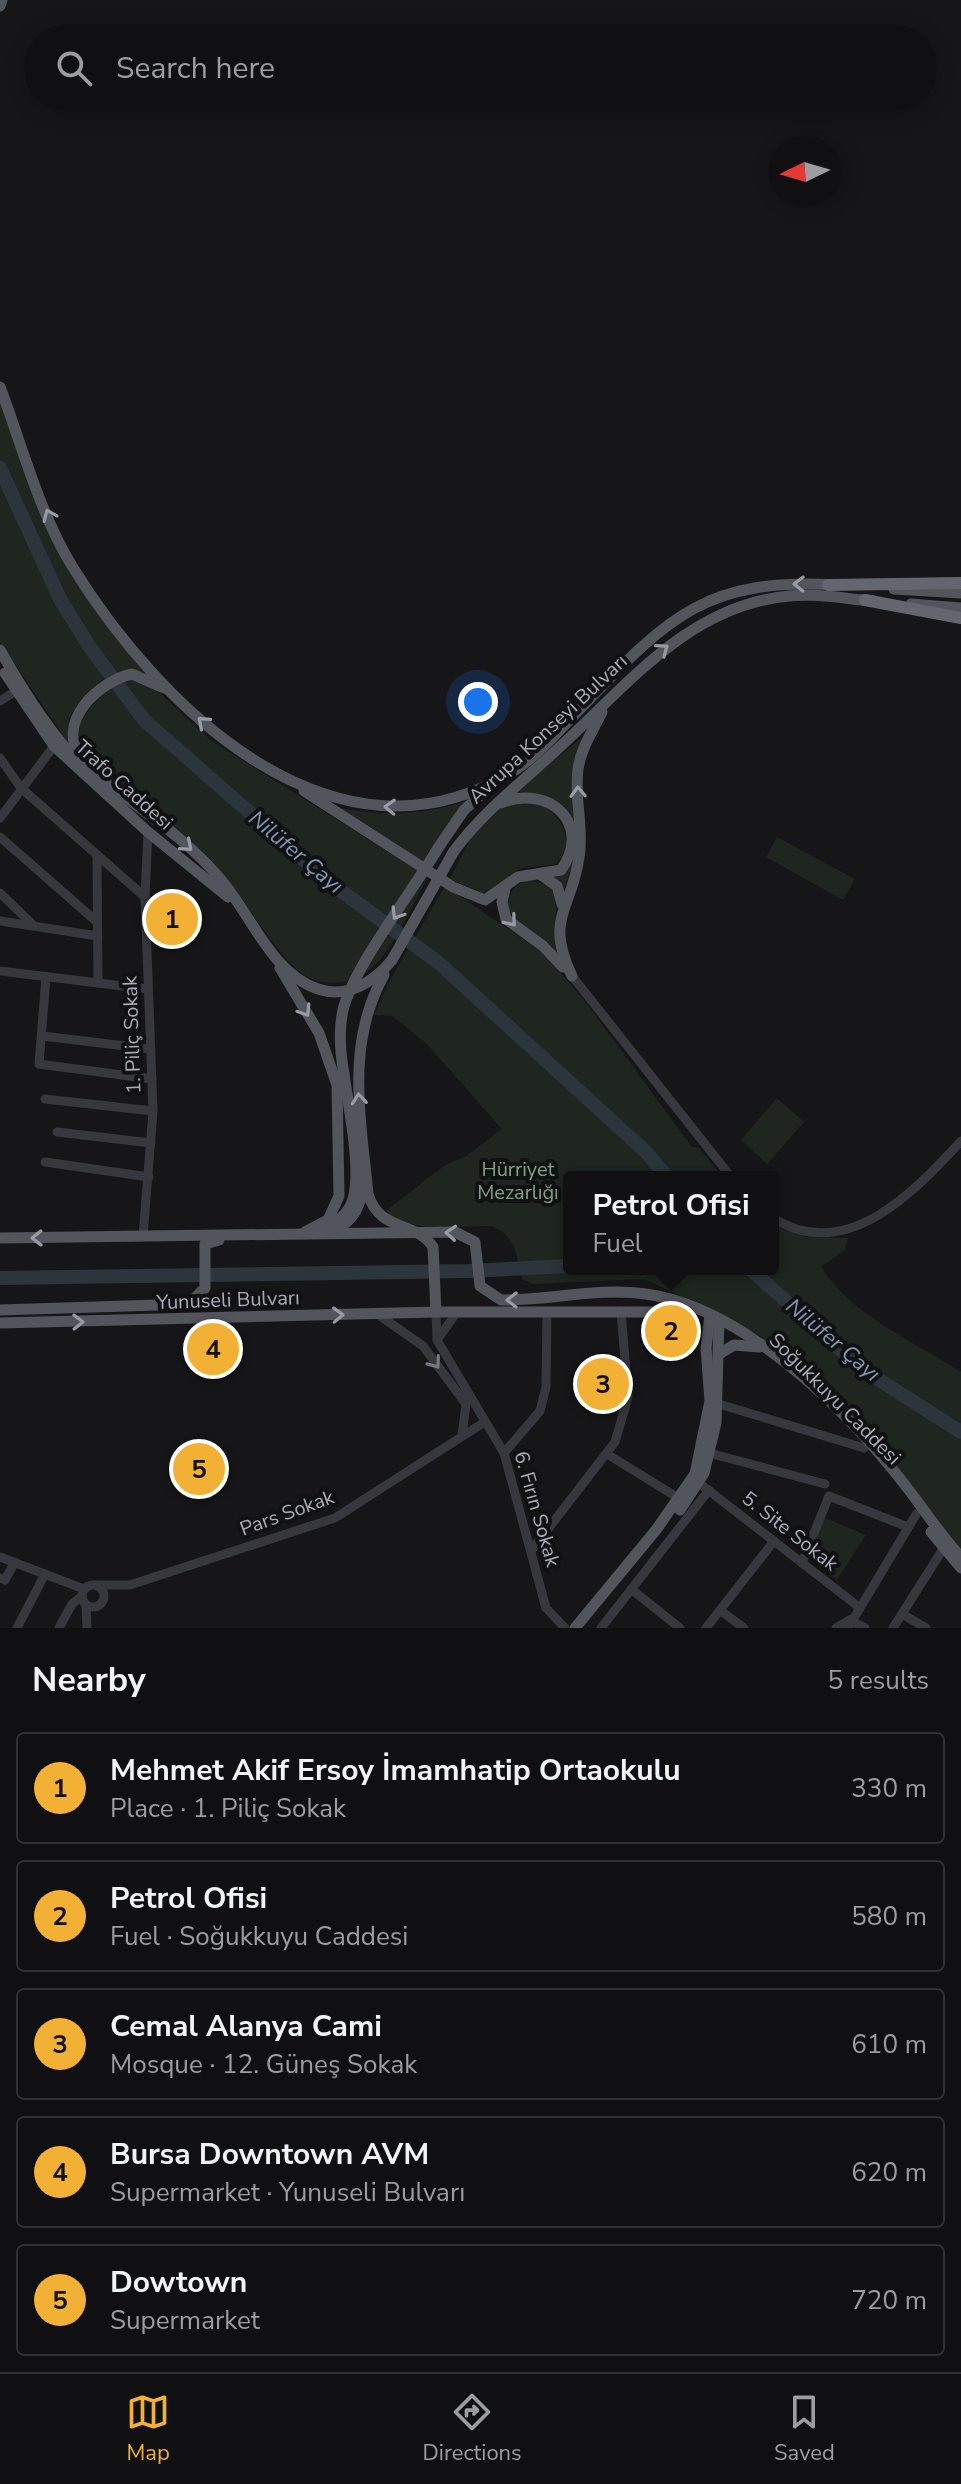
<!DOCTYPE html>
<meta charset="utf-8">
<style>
body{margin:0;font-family:"Nunito Sans",sans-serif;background:#19191b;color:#f1f3f6}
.compass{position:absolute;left:769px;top:136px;width:72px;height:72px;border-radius:50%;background:#101012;box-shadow:0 4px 20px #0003;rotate:265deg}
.you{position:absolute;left:478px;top:702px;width:28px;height:28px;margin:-20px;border:6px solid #fff;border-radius:50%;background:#1a73e8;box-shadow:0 0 0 12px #1a73e833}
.badge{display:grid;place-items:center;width:52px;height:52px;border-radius:50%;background:#f2b134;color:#111;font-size:26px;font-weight:700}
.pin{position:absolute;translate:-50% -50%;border:4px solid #fff;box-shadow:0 2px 8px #0006}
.popup{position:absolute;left:563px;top:1171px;width:216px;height:104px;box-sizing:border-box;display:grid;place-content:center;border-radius:8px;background:#101012;filter:drop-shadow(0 2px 6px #0005);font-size:26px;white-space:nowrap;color:#9c9d9f}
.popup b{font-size:30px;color:#f1f3f6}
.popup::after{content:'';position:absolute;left:50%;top:100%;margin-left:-16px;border:16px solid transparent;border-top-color:#101012}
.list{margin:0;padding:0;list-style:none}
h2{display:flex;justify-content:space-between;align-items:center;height:104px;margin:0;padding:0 32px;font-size:34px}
h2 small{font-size:26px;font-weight:400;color:#9c9d9f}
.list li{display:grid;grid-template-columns:52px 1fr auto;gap:24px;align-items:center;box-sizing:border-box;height:112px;margin:0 16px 16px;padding:0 16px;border:2px solid #303032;border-radius:8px}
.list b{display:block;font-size:30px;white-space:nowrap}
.list p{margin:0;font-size:26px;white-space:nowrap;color:#9c9d9f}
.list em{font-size:26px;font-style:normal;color:#9c9d9f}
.icon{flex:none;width:44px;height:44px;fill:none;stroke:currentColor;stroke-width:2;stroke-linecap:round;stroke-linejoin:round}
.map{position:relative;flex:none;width:961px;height:1628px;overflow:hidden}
.search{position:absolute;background:#101012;box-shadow:0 4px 20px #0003;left:24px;right:24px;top:24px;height:88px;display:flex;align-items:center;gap:20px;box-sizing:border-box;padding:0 28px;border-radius:44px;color:#9c9d9f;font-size:30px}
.sheet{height:744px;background:#101012}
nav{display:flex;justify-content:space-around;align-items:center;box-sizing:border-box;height:112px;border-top:2px solid #303032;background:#101012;font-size:22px;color:#9c9d9f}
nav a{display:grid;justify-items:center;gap:4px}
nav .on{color:#f2b134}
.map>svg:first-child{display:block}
.green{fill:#1e261f}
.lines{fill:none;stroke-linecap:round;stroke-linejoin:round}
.river{stroke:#2c353c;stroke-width:14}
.minor{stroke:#37383d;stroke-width:9}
.major{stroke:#53555c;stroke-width:11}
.highway{stroke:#63666e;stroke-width:12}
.major-bridge{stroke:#53555c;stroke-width:11}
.oneway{stroke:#979ba6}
.oneway2{stroke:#757881}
.labels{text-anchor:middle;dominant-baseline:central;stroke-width:8;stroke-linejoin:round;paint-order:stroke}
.street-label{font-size:20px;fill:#a8adb8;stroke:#111113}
.park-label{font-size:20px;fill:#7fa381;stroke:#111113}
.water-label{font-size:22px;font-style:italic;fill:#7f9bb3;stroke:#111113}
</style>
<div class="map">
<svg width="961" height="1628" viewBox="0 0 961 1628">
<rect width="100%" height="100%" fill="#161618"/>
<g class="green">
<path d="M 0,403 C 39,507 68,592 147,673 C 110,664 88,688 69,718 L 69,744 L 0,642 Z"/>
<path d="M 133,679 L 152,686 L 212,741 L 428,877 C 413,904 399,937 379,961 C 357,987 317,991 293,966 C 262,934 242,892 210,859 C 171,819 117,793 79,749 L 79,722 C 94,704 109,682 133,679 Z"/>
<path d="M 588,733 L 576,820 L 576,855 L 563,892 L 555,877 L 564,874 L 572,852 L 557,803 L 535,793 L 510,796 Z"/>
<path d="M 491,792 L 465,818 L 433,868 L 338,808 C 394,818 439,814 491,792 Z"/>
<path d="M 540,802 C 560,817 579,842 555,864 L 518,869 L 500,885 L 483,893 L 450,879 C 462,855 480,813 508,803 C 517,800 531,802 540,802 Z"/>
<path d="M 777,837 L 855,879 L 843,900 L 766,857 Z"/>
<path d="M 530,880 L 550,886 C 561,907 553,931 558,955 C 543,935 499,924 510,895 C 514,886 521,882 530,880 Z"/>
<path d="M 445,886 L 545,954 L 587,1004 L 692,1147 L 698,1147 L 723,1177 L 569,1177 L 569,1269 L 773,1269 L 773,1226 L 807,1237 L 848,1238 L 845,1250 L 821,1267 C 853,1316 913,1341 961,1372 L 961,1555 L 797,1367 L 759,1335 L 645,1279 L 533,1284 L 522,1279 C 517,1256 515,1234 491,1226 C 457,1226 418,1232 389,1216 L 387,1210 L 445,1165 L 465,1157 L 502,1129 L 426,1043 L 392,1016 L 374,1015 L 390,980 Z"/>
<path d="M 777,1098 L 804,1122 L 767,1164 L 741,1140 Z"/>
<path d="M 825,1518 L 866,1535 L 837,1580 L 808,1558 Z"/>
</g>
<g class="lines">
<g class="river">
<path d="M 0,468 L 60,599 L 89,646 L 144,720 L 329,882 L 439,963 L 646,1152 L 667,1177"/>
<path d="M 750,1269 L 862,1369 L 961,1432"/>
<path d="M 0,1278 L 469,1271 L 569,1266"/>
</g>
<g class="minor">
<path d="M 0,701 L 16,691"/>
<path d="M 0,758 L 21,788 L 145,897"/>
<path d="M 0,818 L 54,746"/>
<path d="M 0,837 L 97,922"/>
<path d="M 97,855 L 98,983"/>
<path d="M 0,893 L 34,926"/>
<path d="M 0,921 L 98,936"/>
<path d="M 0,971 L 147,989"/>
<path d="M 572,976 L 731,1177"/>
<path d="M 46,977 L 39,1064 L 152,1079"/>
<path d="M 42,1036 L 151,1049"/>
<path d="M 45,1099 L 153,1111"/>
<path d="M 57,1132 L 151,1143"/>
<path d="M 45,1162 L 149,1177"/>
<path d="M 773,1218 C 847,1265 916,1190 961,1141"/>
<path d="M 143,1236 L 153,1111 L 145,897 L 148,832"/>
<path d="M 436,1312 L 437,1340 L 504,1453 L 546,1608 L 565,1628"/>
<path d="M 376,1313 L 423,1346 L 466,1404 L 462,1436"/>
<path d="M 437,1340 L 457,1312"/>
<path d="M 719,1404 L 864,1448"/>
<path d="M 504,1453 L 540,1411 L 546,1387 L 547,1312"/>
<path d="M 709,1453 L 825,1484"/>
<path d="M 607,1454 L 680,1499"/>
<path d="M 699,1483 L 859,1607"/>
<path d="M 531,1551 L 615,1442 L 628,1397 L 621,1311"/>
<path d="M 0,1557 L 84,1589"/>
<path d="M 802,1563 L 829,1496 L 908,1527"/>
<path d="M 0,1578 L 5,1580 L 15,1562"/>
<circle cx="93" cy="1596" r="11"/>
<path d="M 96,1585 L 130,1585 L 335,1518 L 483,1423"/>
<path d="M 631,1589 L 680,1628"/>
<path d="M 86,1605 L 87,1628"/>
<path d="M 720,1610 L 744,1628"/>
<path d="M 902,1614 L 926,1628"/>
<path d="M 850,1620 L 865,1628"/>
<path d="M 17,1628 L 45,1574"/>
<path d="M 59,1628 L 72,1604 L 82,1596"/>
<path d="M 601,1628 L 709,1490"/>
<path d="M 706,1628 L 774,1541"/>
<path d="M 836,1628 L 850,1620"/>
<path d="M 848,1628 L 917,1513"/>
<path d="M 893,1628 L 943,1549"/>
</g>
<g class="major">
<path d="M 0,6 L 2,0"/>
<path d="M 0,387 C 22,445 39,512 72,566 C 160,709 336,880 512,772 C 538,756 558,731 579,710 C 666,620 702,577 837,585"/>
<path d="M 894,589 L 961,593"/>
<path d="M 911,604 L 961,608"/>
<path d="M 0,650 C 22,689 49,733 81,765 C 91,774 105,781 116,790 C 153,818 193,845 222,881 C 251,915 272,974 318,989 C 347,999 374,982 392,960"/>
<path d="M 5,673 L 54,746 L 148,832 L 228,897"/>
<path d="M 81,757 C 55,722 99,681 132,674 L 164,688"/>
<path d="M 304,791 L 453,887 L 485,900 L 518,877 L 561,870 C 593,826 551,783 501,803"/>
<path d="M 438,848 L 464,810 L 485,791"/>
<path d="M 454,851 C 485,809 525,780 563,744 C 630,682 691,605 789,596 C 817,593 846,599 874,601"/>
<path d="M 541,875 L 557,886 L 562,904"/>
<path d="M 505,889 L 502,902 L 506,919 L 543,946 L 563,967"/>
<path d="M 280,968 L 319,1033 L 337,1085 L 339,1196 L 328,1220 L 305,1232"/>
<path d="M 384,975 C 345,1044 361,1120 368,1194 C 380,1233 415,1220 433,1247 L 436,1312"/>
<path d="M 572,976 C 544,917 572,910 579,857 C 584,828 574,798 578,769 C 581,748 593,731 602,712"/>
<path d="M 326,1229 C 337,1222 348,1214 352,1202 C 363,1172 348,1106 344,1074"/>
<path d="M 331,1232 C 357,1220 360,1205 366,1178"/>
<path d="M 0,1238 L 455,1232 L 475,1242 L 480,1286 L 501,1300 C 549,1301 597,1287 646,1294 C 743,1307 847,1410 905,1485 C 924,1509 940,1535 961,1557"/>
<path d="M 0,1310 L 189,1304 L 205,1288 L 205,1244 L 219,1240"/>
<path d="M 0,1323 L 436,1312 L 691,1312"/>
<path d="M 719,1354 L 734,1345 L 759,1347"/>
<path d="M 680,1510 L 704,1473 L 716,1423 L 719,1320"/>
<path d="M 931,1532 L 961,1568"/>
<path d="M 575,1628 L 656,1530 L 695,1474 L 710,1401 L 706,1348 L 710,1315"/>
</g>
<g class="highway">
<path d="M 828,585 L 961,583"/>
<path d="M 865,600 L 961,618"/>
</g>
<g class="major-bridge">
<path d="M 392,960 L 454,851"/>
<path d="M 344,1074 C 340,1052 338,1028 344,1006 C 358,961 412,892 438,848"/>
</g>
</g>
<defs><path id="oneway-chevron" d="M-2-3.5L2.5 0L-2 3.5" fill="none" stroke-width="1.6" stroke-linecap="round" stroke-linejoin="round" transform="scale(2)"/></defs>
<g class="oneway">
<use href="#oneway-chevron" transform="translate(49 515) rotate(-113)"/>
<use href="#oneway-chevron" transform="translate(799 584) rotate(-179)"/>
<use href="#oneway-chevron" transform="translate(663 649) rotate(-36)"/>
<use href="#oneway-chevron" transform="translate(203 722) rotate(-139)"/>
<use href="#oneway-chevron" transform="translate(578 792) rotate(-92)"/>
<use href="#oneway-chevron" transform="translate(390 807) rotate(-178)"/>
<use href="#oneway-chevron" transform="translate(187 846) rotate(41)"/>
<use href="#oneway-chevron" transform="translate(397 914) rotate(122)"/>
<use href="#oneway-chevron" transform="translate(511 921) rotate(50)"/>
<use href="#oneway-chevron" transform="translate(305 1011) rotate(58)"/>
<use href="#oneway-chevron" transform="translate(359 1099) rotate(-95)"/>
<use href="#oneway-chevron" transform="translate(451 1233) rotate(-176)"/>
<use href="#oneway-chevron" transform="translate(37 1238) rotate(179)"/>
<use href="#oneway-chevron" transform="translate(512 1300) rotate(-179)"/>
<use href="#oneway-chevron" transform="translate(338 1315) rotate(-2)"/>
<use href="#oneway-chevron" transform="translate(78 1322) rotate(-1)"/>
</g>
<use class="oneway2" href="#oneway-chevron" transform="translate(435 1363) rotate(54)"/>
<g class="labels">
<g class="street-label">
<text transform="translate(548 729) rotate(-43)">Avrupa Konseyi Bulvarı</text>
<text transform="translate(124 785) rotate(42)">Trafo Caddesi</text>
<text transform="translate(132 1035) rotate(-92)">1. Piliç Sokak</text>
<text transform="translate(228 1300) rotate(-2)">Yunuseli Bulvarı</text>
<text transform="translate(835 1399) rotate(45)">Soğukkuyu Caddesi</text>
<text transform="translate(537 1509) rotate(74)">6. Fırın Sokak</text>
<text transform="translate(287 1513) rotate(-20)">Pars Sokak</text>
<text transform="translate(790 1531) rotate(38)">5. Site Sokak</text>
</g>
<g class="park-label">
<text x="518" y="1169">Hürriyet<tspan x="518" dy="23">Mezarlığı</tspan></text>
</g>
<g class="water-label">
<text transform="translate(296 852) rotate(40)">Nilüfer Çayı</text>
<text transform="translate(833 1340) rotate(40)">Nilüfer Çayı</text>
</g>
</g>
</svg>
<svg class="compass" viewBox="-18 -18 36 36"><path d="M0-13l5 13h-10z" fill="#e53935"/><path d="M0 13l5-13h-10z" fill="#9c9d9f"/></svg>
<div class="you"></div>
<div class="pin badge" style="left:172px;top:919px">1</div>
<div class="pin badge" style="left:671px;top:1331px">2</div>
<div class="popup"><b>Petrol Ofisi</b>Fuel</div>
<div class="pin badge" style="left:603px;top:1384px">3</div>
<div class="pin badge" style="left:213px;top:1349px">4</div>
<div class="pin badge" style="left:199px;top:1469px">5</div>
<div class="search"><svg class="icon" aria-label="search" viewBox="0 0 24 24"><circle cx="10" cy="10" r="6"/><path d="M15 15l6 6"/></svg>Search here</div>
</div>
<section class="sheet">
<h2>Nearby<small>5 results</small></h2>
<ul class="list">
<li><span class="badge">1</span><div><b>Mehmet Akif Ersoy İmamhatip Ortaokulu</b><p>Place · 1. Piliç Sokak</p></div><em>330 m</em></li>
<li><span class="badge">2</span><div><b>Petrol Ofisi</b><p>Fuel · Soğukkuyu Caddesi</p></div><em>580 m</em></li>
<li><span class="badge">3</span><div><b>Cemal Alanya Cami</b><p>Mosque · 12. Güneş Sokak</p></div><em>610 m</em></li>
<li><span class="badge">4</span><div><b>Bursa Downtown AVM</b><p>Supermarket · Yunuseli Bulvarı</p></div><em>620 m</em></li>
<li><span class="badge">5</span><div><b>Dowtown</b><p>Supermarket</p></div><em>720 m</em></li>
</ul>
</section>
<nav>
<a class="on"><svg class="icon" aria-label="map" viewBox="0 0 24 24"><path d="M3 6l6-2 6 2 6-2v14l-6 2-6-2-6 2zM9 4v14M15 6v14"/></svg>Map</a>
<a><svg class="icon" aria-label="directions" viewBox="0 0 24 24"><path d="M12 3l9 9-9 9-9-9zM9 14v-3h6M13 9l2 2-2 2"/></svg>Directions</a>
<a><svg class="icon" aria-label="saved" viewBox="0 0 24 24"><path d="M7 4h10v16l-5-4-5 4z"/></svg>Saved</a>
</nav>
